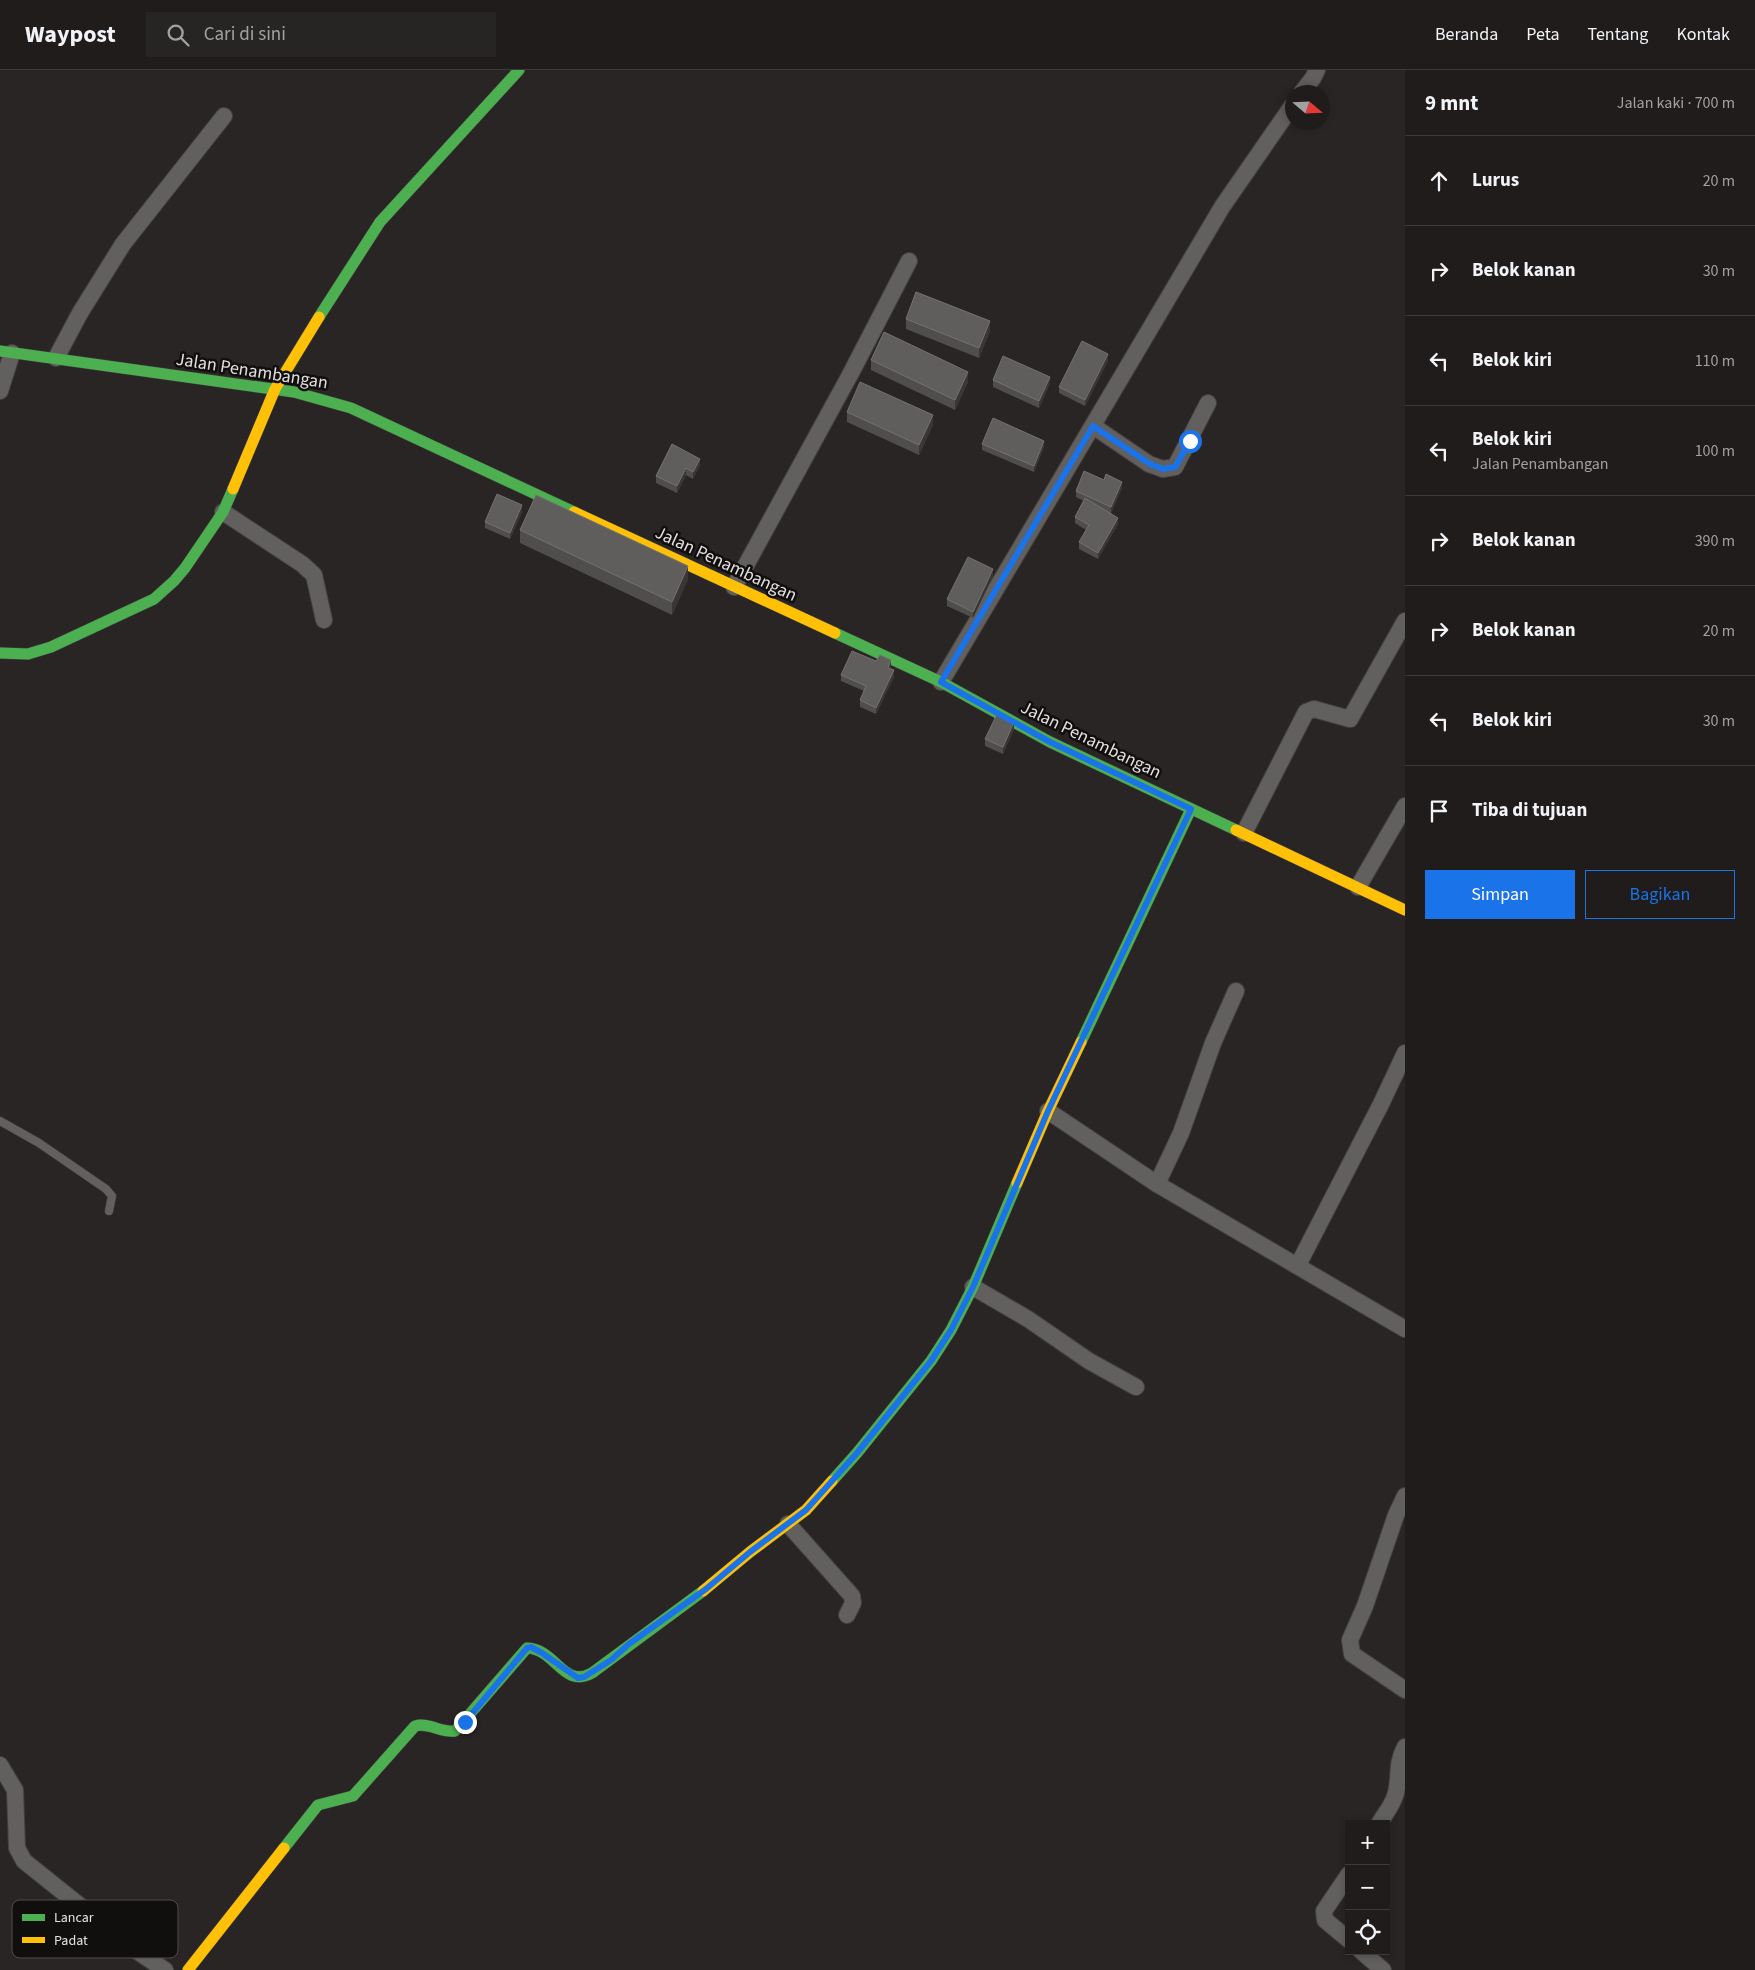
<!DOCTYPE html>
<html lang="id">
<meta charset="utf-8">
<style>
body{margin:0;font-family:"Source Sans 3",sans-serif;background:#272524;color:#f1f3f6}
.controls{position:absolute;right:15px;bottom:15px;display:grid;overflow:hidden;border-radius:0px;box-shadow:0 2px 8px #0003}
.controls button{width:45px;height:45px;display:grid;place-items:center;padding:0;border:0;border-bottom:1px solid #3c3a3a;background:#1f1c1b;color:#f1f3f6;font:25px sans-serif}
.compass{position:absolute;left:1285px;top:15px;width:45px;height:45px;border-radius:50%;background:#1f1c1b;box-shadow:0 2px 8px #0003;rotate:109deg}
.stop{position:absolute;width:15px;height:15px;margin:-11px;border:4px solid #1a73e8;border-radius:50%;background:#fff}
.stop.end{background:#1a73e8;border-color:#fff;box-shadow:0 1px 5px #0008}
.list{margin:0;padding:0;list-style:none}
h2{display:flex;justify-content:space-between;align-items:center;height:65px;margin:0;padding:0 20px;font-size:21px}
h2 small{font-size:16px;font-weight:400;color:#a1a1a3}
.list li{display:grid;grid-template-columns:32px 1fr auto;gap:15px;align-items:center;box-sizing:border-box;height:90px;padding:0 20px;border-top:1px solid #3c3a3a}
.list b{display:block;font-size:19px;white-space:nowrap}
.list p{margin:0;font-size:16px;white-space:nowrap;color:#a1a1a3}
.list em{font-size:16px;font-style:normal;color:#a1a1a3}
.actions{display:flex;gap:10px;padding:15px 20px}
.actions a{flex:1;padding:11px 0;border:1px solid #1a73e8;border-radius:0px;text-align:center;font-size:18px;color:#1a73e8}
.actions .main{background:#1a73e8;color:#fff}
.icon{flex:none;width:28px;height:28px;fill:none;stroke:currentColor;stroke-width:2;stroke-linecap:round;stroke-linejoin:round}
.map{position:relative;flex:none;width:1405px;height:1900px;overflow:hidden}
header{display:flex;align-items:center;gap:30px;box-sizing:border-box;height:70px;padding:0 25px;background:#1f1c1b;border-bottom:1px solid #3c3a3a}
header strong{font-size:24px}
nav{display:flex;gap:28px;margin-inline-start:auto;font-size:18px}
.search{width:350px;height:45px;background:#272524;display:flex;align-items:center;gap:12px;box-sizing:border-box;padding:0 18px;border-radius:0px;color:#a1a1a3;font-size:19px}
main{display:flex}
aside{flex:1;background:#1f1c1b}
.map>svg:first-child{display:block}
.lines{fill:none;stroke-linecap:round;stroke-linejoin:round}
.lane-casing{stroke:#444140;stroke-width:9}
.street-casing{stroke:#444140;stroke-width:18}
.fast-casing{stroke:#444140;stroke-width:12}
.slow-casing{stroke:#444140;stroke-width:12}
.lane{stroke:#625f5f;stroke-width:8}
.street{stroke:#625f5f;stroke-width:16}
.fast{stroke:#4caf50;stroke-width:11}
.slow{stroke:#ffc107;stroke-width:11}
.wall{fill:#504d4d}
.shaded-wall{fill:#3a3636}
.building{fill:#605d5d;stroke:#757171}
.route{stroke:#1a73e8;stroke-width:6}
.labels{text-anchor:middle;dominant-baseline:central;stroke-width:5;stroke-linejoin:round;paint-order:stroke}
.street-label{font-size:18px;fill:#e4e0df;stroke:#110e0e}
.key{fill:#110e0e;stroke:#504d4d;stroke-width:1}
.key-label{font-size:14px;fill:#e4e0df}
</style>
<header>
<strong>Waypost</strong>
<div class="search"><svg class="icon" aria-label="search" viewBox="0 0 24 24"><circle cx="10" cy="10" r="6"/><path d="M15 15l6 6"/></svg>Cari di sini</div>
<nav><a>Beranda</a><a>Peta</a><a>Tentang</a><a>Kontak</a></nav>
</header>
<main>
<div class="map">
<svg width="1405" height="1900" viewBox="0 0 1405 1900">
<rect width="100%" height="100%" fill="#292524"/>
<g class="lines">
<defs>
<path id="lane" d="M 0,1051 L 39,1073 L 106,1119 L 112,1126 L 109,1141"/>
<g id="street">
<path d="M 1302,22 L 1313,8 L 1317,0"/>
<path d="M 56,288 L 80,243 L 123,174 L 224,46"/>
<path d="M 0,321 L 12,283"/>
<path d="M 1093,356 L 1149,394 L 1163,399 L 1175,397 L 1208,333"/>
<path d="M 223,442 L 302,494 L 314,505 L 324,550"/>
<path d="M 734,517 L 851,303 L 909,191"/>
<path d="M 941,612 L 1222,137 L 1292,36"/>
<path d="M 1244,763 L 1306,642 L 1314,639 L 1350,649 L 1405,551"/>
<path d="M 1358,817 L 1405,736"/>
<path d="M 1048,1041 L 1157,1114 L 1405,1259"/>
<path d="M 1157,1114 L 1181,1063 L 1213,973 L 1236,921"/>
<path d="M 1298,1195 L 1381,1034 L 1405,983"/>
<path d="M 973,1217 L 1028,1249 L 1089,1291 L 1136,1317"/>
<path d="M 1405,1426 L 1396,1445 L 1365,1536 L 1350,1570 L 1352,1584 L 1405,1620"/>
<path d="M 788,1454 L 852,1526 L 853,1533 L 847,1545"/>
<path d="M 0,1695 L 15,1720 L 17,1778 L 24,1791 L 134,1879 L 165,1900"/>
<path d="M 1379,1754 C 1384,1745 1392,1736 1395,1726 C 1401,1708 1395,1695 1405,1677"/>
<path d="M 1349,1804 L 1324,1841 L 1325,1850 L 1349,1870"/>
<path d="M 1361,1881 L 1383,1900"/>
</g>
<g id="fast">
<path d="M 319,247 L 380,152 L 519,0"/>
<path d="M 0,281 L 294,322 L 351,338 L 574,442"/>
<path d="M 835,563 L 941,612 L 1050,672 L 1236,760"/>
<path d="M 0,583 L 28,584 L 51,577 L 154,529 L 174,511 L 185,498 L 223,442 L 233,419"/>
<path d="M 1081,972 L 1191,739"/>
<path d="M 832,1411 L 857,1383 L 931,1291 L 951,1260 L 973,1217 L 1017,1113"/>
<path d="M 284,1778 L 318,1735 L 353,1726 L 415,1656 C 429,1652 441,1663 455,1661 L 527,1578 C 556,1579 563,1619 592,1603 L 703,1521"/>
</g>
<g id="slow">
<path d="M 233,419 L 275,319 L 319,247"/>
<path d="M 574,442 L 835,563"/>
<path d="M 1236,760 L 1405,840"/>
<path d="M 1017,1113 L 1048,1041 L 1081,972"/>
<path d="M 703,1521 L 750,1482 L 806,1440 L 832,1411"/>
<path d="M 188,1900 L 284,1778"/>
</g>
</defs>
<use href="#lane" class="lane-casing"/>
<use href="#street" class="street-casing"/>
<use href="#fast" class="fast-casing"/>
<use href="#slow" class="slow-casing"/>
<use href="#lane" class="lane"/>
<use href="#street" class="street"/>
<use href="#fast" class="fast"/>
<use href="#slow" class="slow"/>
</g>
<g class="wall">
<path d="M 906,249 L 990,261 L 979,288 L 906,259 Z"/>
<path d="M 871,290 L 968,312 L 955,340 L 871,300 Z"/>
<path d="M 1108,291 L 1085,336 L 1059,323 L 1059,317 Z"/>
<path d="M 993,310 L 1050,313 L 1039,338 L 993,317 Z"/>
<path d="M 847,342 L 933,355 L 919,385 L 847,352 Z"/>
<path d="M 672,374 L 700,395 L 693,409 L 686,405 L 677,423 L 656,413 L 656,406 Z"/>
<path d="M 982,374 L 1044,377 L 1034,402 L 982,380 Z"/>
<path d="M 1122,418 L 1111,443 L 1118,454 L 1098,489 L 1079,479 L 1079,472 L 1086,460 L 1075,453 L 1075,447 L 1084,431 L 1076,427 L 1076,421 Z"/>
<path d="M 522,442 L 510,469 L 485,458 L 485,452 Z"/>
<path d="M 520,460 L 688,509 L 672,545 L 520,473 Z"/>
<path d="M 993,506 L 973,548 L 947,536 L 947,529 Z"/>
<path d="M 876,591 L 891,597 L 890,599 L 894,607 L 876,644 L 860,637 L 860,630 L 864,621 L 841,611 L 841,605 Z"/>
<path d="M 1014,659 L 1003,684 L 985,676 L 985,669 Z"/>
</g>
<g class="shaded-wall">
<path d="M 990,251 L 990,261 L 979,288 L 979,278 Z"/>
<path d="M 1108,284 L 1108,291 L 1085,336 L 1085,330 Z"/>
<path d="M 968,302 L 968,312 L 955,340 L 955,330 Z"/>
<path d="M 1050,307 L 1050,313 L 1039,338 L 1039,331 Z"/>
<path d="M 933,345 L 933,355 L 919,385 L 919,375 Z"/>
<path d="M 1044,371 L 1044,377 L 1034,402 L 1034,396 Z"/>
<path d="M 700,389 L 700,395 L 693,409 L 693,402 Z"/>
<path d="M 686,398 L 686,405 L 677,423 L 677,416 Z"/>
<path d="M 1122,412 L 1122,418 L 1111,443 L 1111,437 Z"/>
<path d="M 522,435 L 522,442 L 510,469 L 510,463 Z"/>
<path d="M 1118,448 L 1118,454 L 1098,489 L 1098,483 Z"/>
<path d="M 688,496 L 688,509 L 672,545 L 672,532 Z"/>
<path d="M 993,499 L 993,506 L 973,548 L 973,542 Z"/>
<path d="M 891,590 L 891,597 L 888,604 L 888,598 Z"/>
<path d="M 894,600 L 894,607 L 876,644 L 876,638 Z"/>
<path d="M 1014,652 L 1014,659 L 1003,684 L 1003,677 Z"/>
</g>
<g class="building">
<path d="M 916,222 L 990,251 L 979,278 L 906,249 Z"/>
<path d="M 884,262 L 968,302 L 955,330 L 871,290 Z"/>
<path d="M 1082,271 L 1108,284 L 1085,330 L 1059,317 Z"/>
<path d="M 1003,286 L 1050,307 L 1039,331 L 993,310 Z"/>
<path d="M 860,312 L 933,345 L 919,375 L 847,342 Z"/>
<path d="M 993,348 L 1044,371 L 1034,396 L 982,374 Z"/>
<path d="M 672,374 L 700,389 L 693,402 L 686,398 L 677,416 L 656,406 Z"/>
<path d="M 1084,401 L 1104,410 L 1106,404 L 1122,412 L 1111,437 L 1076,421 Z"/>
<path d="M 497,424 L 522,435 L 510,463 L 485,452 Z"/>
<path d="M 536,425 L 688,496 L 672,532 L 520,460 Z"/>
<path d="M 1085,428 L 1118,448 L 1098,483 L 1079,472 L 1089,455 L 1075,447 Z"/>
<path d="M 968,487 L 993,499 L 973,542 L 947,529 Z"/>
<path d="M 852,581 L 876,591 L 880,585 L 891,590 L 888,598 L 894,600 L 876,638 L 860,630 L 866,616 L 841,605 Z"/>
<path d="M 997,644 L 1014,652 L 1003,677 L 985,669 Z"/>
</g>
<g class="lines">
<path class="route" d="M 465,1652 L 527,1578 L 531,1577 L 542,1583 L 578,1608 L 584,1607 L 611,1590 L 629,1574 L 706,1519 L 750,1482 L 806,1440 L 857,1383 L 931,1291 L 951,1260 L 973,1217 L 1048,1041 L 1191,739 L 1050,672 L 941,612 L 1093,356 L 1150,394 L 1163,399 L 1175,397 L 1190,371"/>
</g>
<g class="labels">
<g class="street-label">
<text transform="translate(252 301) rotate(9)">Jalan Penambangan</text>
<text transform="translate(726 494) rotate(25)">Jalan Penambangan</text>
<text transform="translate(1091 670) rotate(26)">Jalan Penambangan</text>
</g>
</g>
<rect x="12" y="1830" width="166" height="58" rx="8" class="key"/>
<rect x="22" y="1844" width="23" height="7" fill="#4caf50"/>
<rect x="22" y="1867" width="23" height="6" fill="#ffc107"/>
<g class="key-label">
<text x="54" y="1852">Lancar</text>
<text x="54" y="1875">Padat</text>
</g>
</svg>
<div class="controls">
<button>+</button>
<button>−</button>
<button><svg class="icon" aria-label="locate" viewBox="0 0 24 24"><circle cx="12" cy="12" r="6"/><path d="M12 2v4M12 18v4M2 12h4M18 12h4"/></svg></button>
</div>
<svg class="compass" viewBox="-18 -18 36 36"><path d="M0-13l5 13h-10z" fill="#e53935"/><path d="M0 13l5-13h-10z" fill="#a1a1a3"/></svg>
<div class="stop" style="left:1190px;top:371px"></div>
<div class="stop end" style="left:465px;top:1652px"></div>
</div>
<aside>
<h2>9 mnt<small>Jalan kaki · 700 m</small></h2>
<ul class="list">
<li><svg class="icon" aria-label="ahead" viewBox="0 0 24 24"><path d="M12 20V5M6 11l6-6 6 6"/></svg><div><b>Lurus</b></div><em>20 m</em></li>
<li><svg class="icon" aria-label="right" viewBox="0 0 24 24"><path d="M7 20v-9h11M14 6l5 5-5 5"/></svg><div><b>Belok kanan</b></div><em>30 m</em></li>
<li><svg class="icon" aria-label="left" viewBox="0 0 24 24"><path d="M17 20v-9H6M10 6l-5 5 5 5"/></svg><div><b>Belok kiri</b></div><em>110 m</em></li>
<li><svg class="icon" aria-label="left" viewBox="0 0 24 24"><path d="M17 20v-9H6M10 6l-5 5 5 5"/></svg><div><b>Belok kiri</b><p>Jalan Penambangan</p></div><em>100 m</em></li>
<li><svg class="icon" aria-label="right" viewBox="0 0 24 24"><path d="M7 20v-9h11M14 6l5 5-5 5"/></svg><div><b>Belok kanan</b></div><em>390 m</em></li>
<li><svg class="icon" aria-label="right" viewBox="0 0 24 24"><path d="M7 20v-9h11M14 6l5 5-5 5"/></svg><div><b>Belok kanan</b></div><em>20 m</em></li>
<li><svg class="icon" aria-label="left" viewBox="0 0 24 24"><path d="M17 20v-9H6M10 6l-5 5 5 5"/></svg><div><b>Belok kiri</b></div><em>30 m</em></li>
<li><svg class="icon" aria-label="arrive" viewBox="0 0 24 24"><path d="M6 21V4h12l-3 4 3 4H6"/></svg><div><b>Tiba di tujuan</b></div></li>
</ul>
<div class="actions"><a class="main">Simpan</a><a>Bagikan</a></div>
</aside>
</main>
